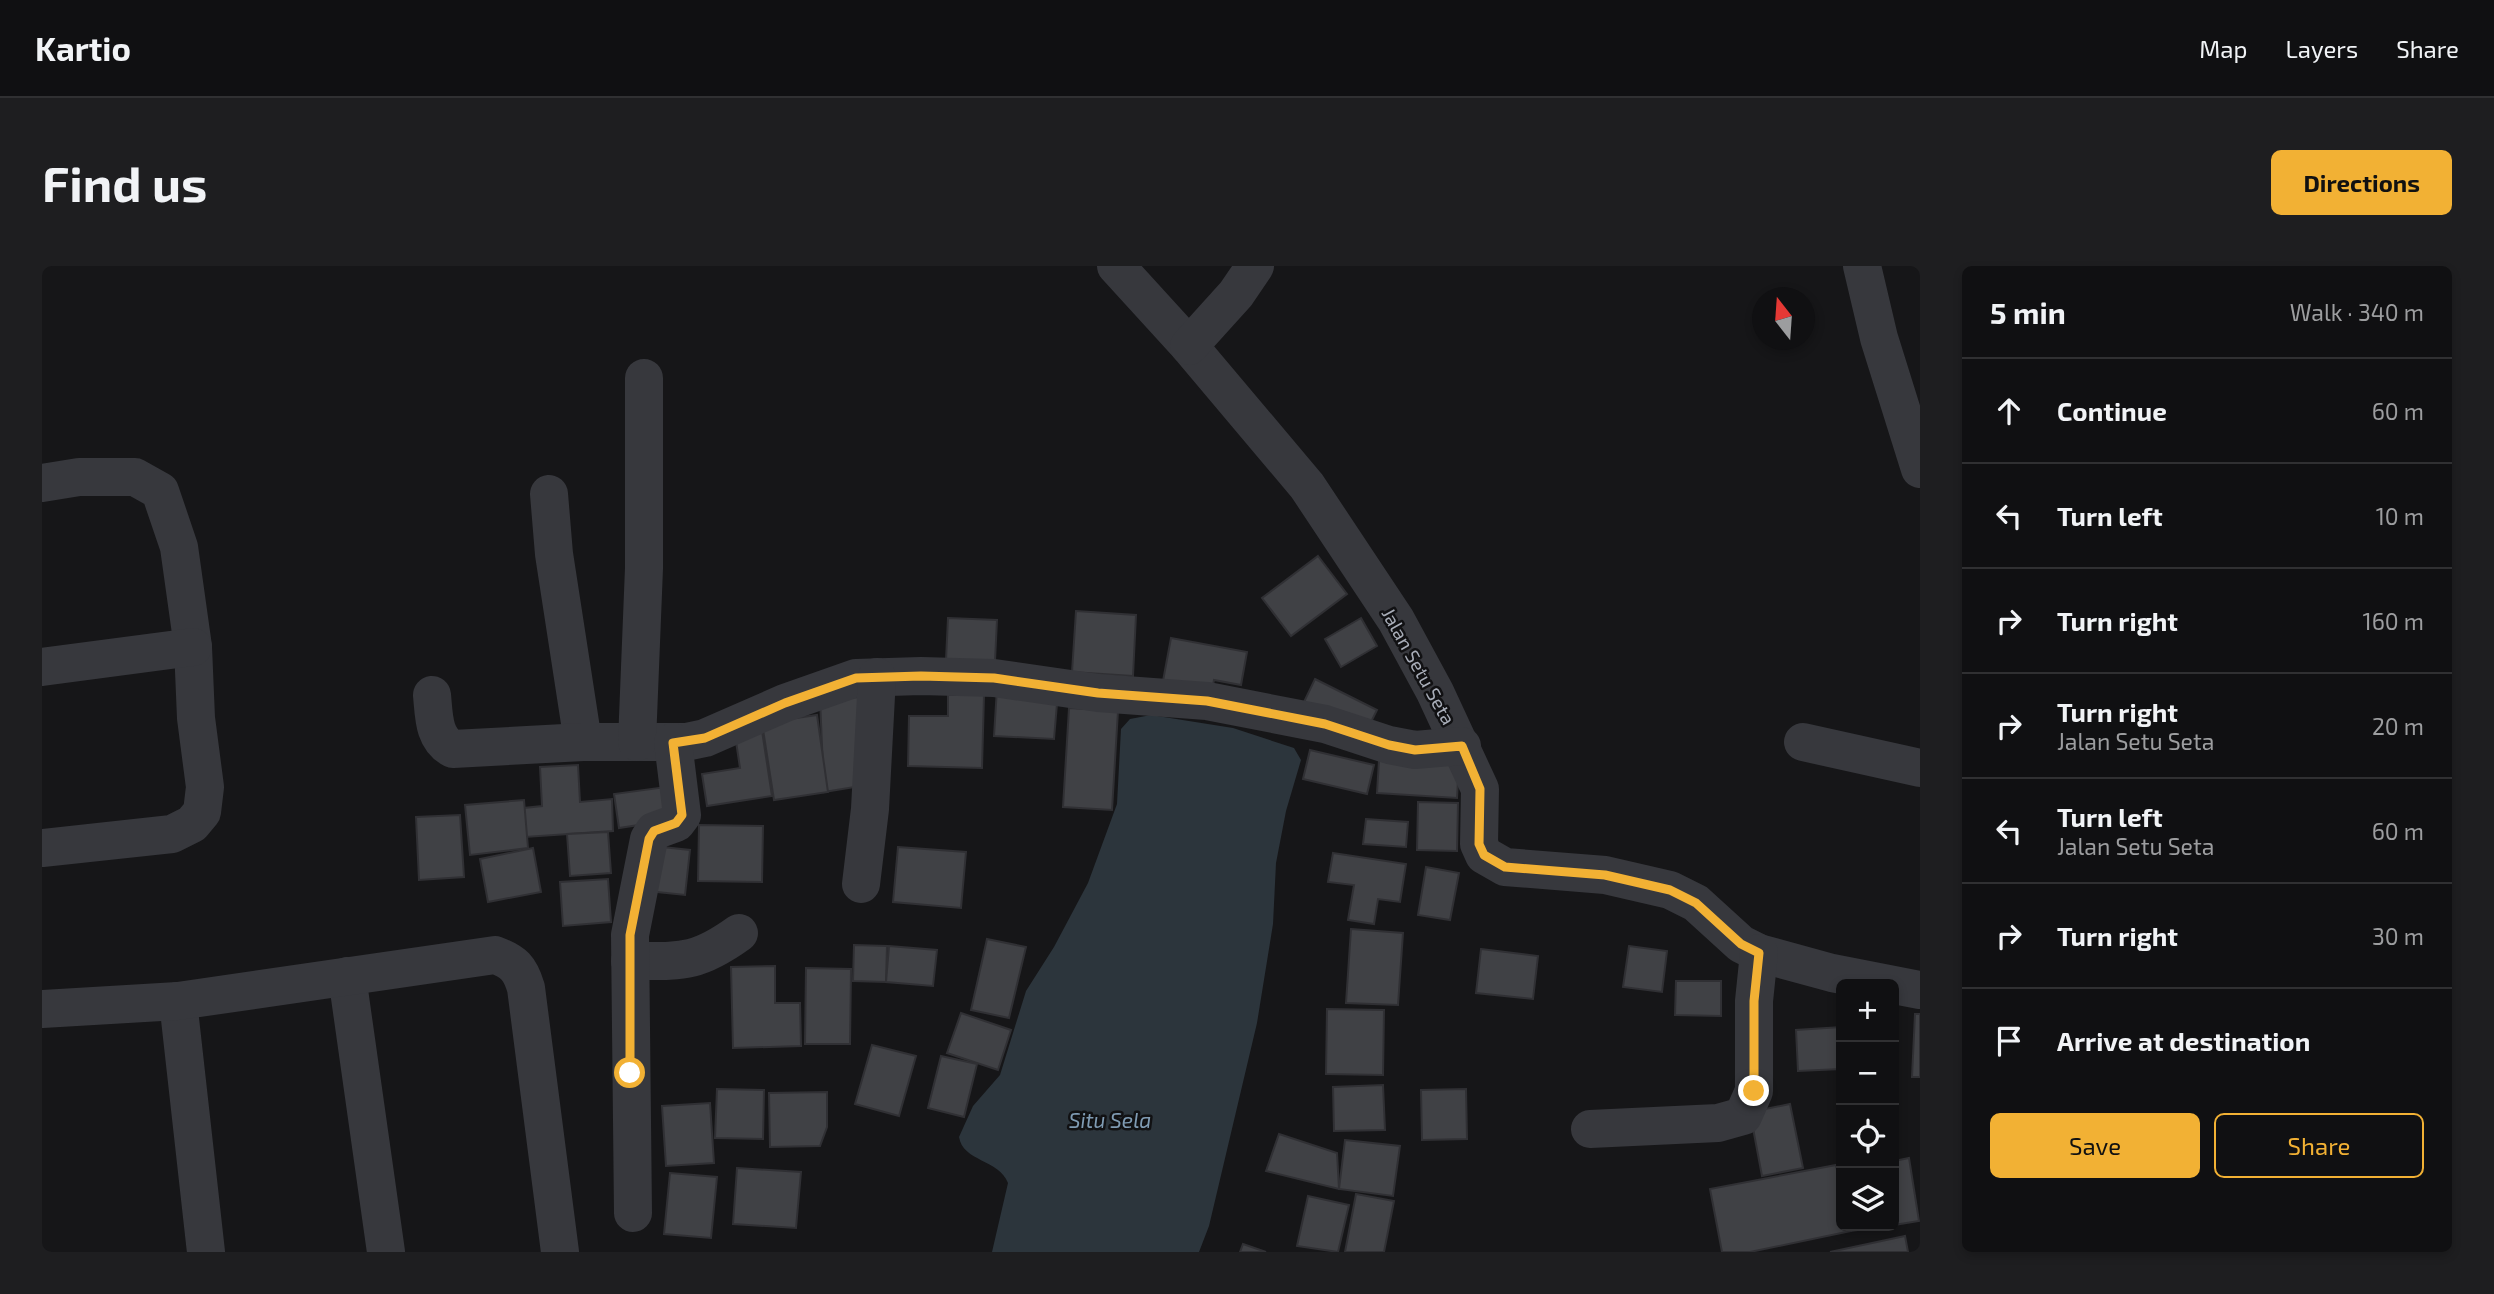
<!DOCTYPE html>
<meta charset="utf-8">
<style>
body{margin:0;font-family:"Exo 2",sans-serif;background:#1e1e20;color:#f1f3f6}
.controls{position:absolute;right:21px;bottom:21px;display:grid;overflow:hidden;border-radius:10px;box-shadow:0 4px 10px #0003}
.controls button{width:63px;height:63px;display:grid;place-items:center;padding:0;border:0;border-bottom:2px solid #303032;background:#101012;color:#f1f3f6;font:35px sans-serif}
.compass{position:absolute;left:1710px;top:21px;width:63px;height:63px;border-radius:50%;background:#101012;box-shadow:0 4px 10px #0003;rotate:343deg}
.stop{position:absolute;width:21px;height:21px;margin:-16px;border:5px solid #f2b134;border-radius:50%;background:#fff}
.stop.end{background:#f2b134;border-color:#fff;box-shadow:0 2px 7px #0008}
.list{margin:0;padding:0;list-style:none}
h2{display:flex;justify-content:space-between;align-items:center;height:91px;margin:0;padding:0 28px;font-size:30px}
h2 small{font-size:23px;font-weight:400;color:#9c9d9f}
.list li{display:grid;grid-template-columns:46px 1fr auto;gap:21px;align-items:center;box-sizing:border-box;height:105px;padding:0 28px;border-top:2px solid #303032}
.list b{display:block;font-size:26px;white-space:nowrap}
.list p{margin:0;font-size:23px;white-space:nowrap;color:#9c9d9f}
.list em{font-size:23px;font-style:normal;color:#9c9d9f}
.actions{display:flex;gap:14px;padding:21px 28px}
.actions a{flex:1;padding:16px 0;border:2px solid #f2b134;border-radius:10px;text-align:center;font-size:24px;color:#f2b134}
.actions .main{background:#f2b134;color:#111}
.icon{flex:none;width:38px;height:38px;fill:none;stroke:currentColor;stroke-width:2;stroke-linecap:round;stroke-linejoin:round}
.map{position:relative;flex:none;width:1878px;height:986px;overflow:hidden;border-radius:10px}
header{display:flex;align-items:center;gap:42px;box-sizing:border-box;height:98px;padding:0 35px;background:#101012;border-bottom:2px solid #303032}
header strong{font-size:33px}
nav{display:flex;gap:38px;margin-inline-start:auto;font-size:24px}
.intro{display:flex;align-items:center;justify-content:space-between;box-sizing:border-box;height:168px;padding:0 42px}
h1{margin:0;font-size:49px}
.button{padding:18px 32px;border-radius:10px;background:#f2b134;color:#111;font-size:24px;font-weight:700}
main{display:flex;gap:42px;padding:0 42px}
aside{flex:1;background:#101012;border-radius:10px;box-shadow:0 4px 10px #0003}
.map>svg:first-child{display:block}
.water{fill:#2c353c}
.building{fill:#404145;stroke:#303034;stroke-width:2}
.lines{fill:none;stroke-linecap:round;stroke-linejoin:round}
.street{stroke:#37383d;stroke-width:38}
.route{stroke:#f2b134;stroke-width:9}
.labels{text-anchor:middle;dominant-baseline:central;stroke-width:5;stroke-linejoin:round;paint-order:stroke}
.street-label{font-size:19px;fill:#a8adb8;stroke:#111113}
.water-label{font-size:21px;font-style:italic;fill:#7f9bb3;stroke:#111113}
</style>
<header>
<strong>Kartio</strong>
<nav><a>Map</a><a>Layers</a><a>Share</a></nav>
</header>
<div class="intro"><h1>Find us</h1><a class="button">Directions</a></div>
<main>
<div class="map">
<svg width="1878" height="986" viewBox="0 0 1878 986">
<rect width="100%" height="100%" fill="#161618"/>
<path class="water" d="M 1109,449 L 1191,462 L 1252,482 L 1259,494 L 1244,545 L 1234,597 L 1231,658 L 1215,757 L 1167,960 L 1157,986 L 950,986 L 966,917 C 957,893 921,896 917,871 L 931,840 L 958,809 L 984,725 L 1012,681 L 1046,617 L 1075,538 L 1079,463 L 1088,453 Z"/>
<g class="building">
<path d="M 1276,290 L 1305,328 L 1249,370 L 1220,332 Z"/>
<path d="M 1034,345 L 1094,349 L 1091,410 L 1030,406 Z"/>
<path d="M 906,352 L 955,354 L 953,395 L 904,394 Z"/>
<path d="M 1319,352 L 1335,380 L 1299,401 L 1283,373 Z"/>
<path d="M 1129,372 L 1205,386 L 1199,419 L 1172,414 L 1170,424 L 1121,415 Z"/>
<path d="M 1273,413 L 1335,444 L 1323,468 L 1261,438 Z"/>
<path d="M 955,422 L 1016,426 L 1012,473 L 952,470 Z"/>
<path d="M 906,429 L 942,429 L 940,502 L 866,500 L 867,450 L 906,450 Z"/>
<path d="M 820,431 L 825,519 L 782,526 L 778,433 Z"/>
<path d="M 1027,442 L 1076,445 L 1070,544 L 1021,541 Z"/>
<path d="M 775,449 L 786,526 L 732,534 L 720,457 Z"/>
<path d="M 719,458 L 730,530 L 665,540 L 660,508 L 698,502 L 692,462 Z"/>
<path d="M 1268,484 L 1332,499 L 1325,528 L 1261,513 Z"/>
<path d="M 1337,494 L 1417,498 L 1415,532 L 1335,527 Z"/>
<path d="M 536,499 L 538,536 L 570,533 L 571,565 L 483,571 L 482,542 L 500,540 L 498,501 Z"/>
<path d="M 631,520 L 636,553 L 577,562 L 572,528 Z"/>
<path d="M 482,534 L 486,582 L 428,589 L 423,539 Z"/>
<path d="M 1376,536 L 1416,537 L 1415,585 L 1375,584 Z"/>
<path d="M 418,549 L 422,611 L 377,614 L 374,551 Z"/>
<path d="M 1324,553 L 1366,556 L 1364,581 L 1321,578 Z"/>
<path d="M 657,559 L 721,560 L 720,616 L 656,615 Z"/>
<path d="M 566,566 L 569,607 L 528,610 L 525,568 Z"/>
<path d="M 611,580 L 648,584 L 643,629 L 606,625 Z"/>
<path d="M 856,581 L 924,586 L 919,642 L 851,636 Z"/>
<path d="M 491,582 L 499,626 L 446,636 L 438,593 Z"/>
<path d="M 1291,587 L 1364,598 L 1358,636 L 1336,633 L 1332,658 L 1306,654 L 1312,619 L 1286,616 Z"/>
<path d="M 1384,601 L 1417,607 L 1408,654 L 1376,649 Z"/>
<path d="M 566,613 L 569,656 L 521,660 L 518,616 Z"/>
<path d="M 1309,663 L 1361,667 L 1356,739 L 1304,737 Z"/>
<path d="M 945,673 L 984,681 L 967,752 L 929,744 Z"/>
<path d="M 812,679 L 845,680 L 844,716 L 811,715 Z"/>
<path d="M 847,680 L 895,684 L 891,720 L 844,716 Z"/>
<path d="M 1587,680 L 1625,685 L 1620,726 L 1581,721 Z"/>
<path d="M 1439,683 L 1496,690 L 1491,733 L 1434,727 Z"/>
<path d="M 733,700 L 733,737 L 758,737 L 759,780 L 691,782 L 689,701 Z"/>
<path d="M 764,702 L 809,703 L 808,778 L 763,778 Z"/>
<path d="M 1634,715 L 1679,715 L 1679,750 L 1633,749 Z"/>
<path d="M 1285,743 L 1342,744 L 1341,809 L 1284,808 Z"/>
<path d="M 919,747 L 969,764 L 956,804 L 905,787 Z"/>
<path d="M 1873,748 L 1878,748 L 1878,811 L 1870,811 Z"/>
<path d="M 1799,761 L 1799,803 L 1756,805 L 1754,764 Z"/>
<path d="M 830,779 L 874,790 L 857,850 L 813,838 Z"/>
<path d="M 899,790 L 935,798 L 922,851 L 886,842 Z"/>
<path d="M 1341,819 L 1343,864 L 1292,865 L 1291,821 Z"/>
<path d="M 675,823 L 722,824 L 721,873 L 673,872 Z"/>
<path d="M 1424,823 L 1425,873 L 1380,874 L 1379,824 Z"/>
<path d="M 785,826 L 785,861 L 778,880 L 728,881 L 727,827 Z"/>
<path d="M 668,837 L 672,897 L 624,900 L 620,840 Z"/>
<path d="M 1748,838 L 1761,902 L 1720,910 L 1708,846 Z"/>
<path d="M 1237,868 L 1295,887 L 1297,923 L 1224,905 Z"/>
<path d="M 1303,874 L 1358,880 L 1351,930 L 1297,923 Z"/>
<path d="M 1867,892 L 1877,955 L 1852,959 L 1852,895 Z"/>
<path d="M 1794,899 L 1799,922 L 1799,960 L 1808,960 L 1809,965 L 1708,986 L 1680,986 L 1668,923 Z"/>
<path d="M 695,902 L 759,906 L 754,962 L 691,958 Z"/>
<path d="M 628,907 L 675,911 L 669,972 L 622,968 Z"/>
<path d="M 1314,928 L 1352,935 L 1342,986 L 1303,986 Z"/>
<path d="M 1266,930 L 1307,939 L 1296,986 L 1255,980 Z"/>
<path d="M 1808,960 L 1846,960 L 1809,965 Z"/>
<path d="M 1863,970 L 1866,986 L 1788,986 Z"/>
<path d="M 1201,978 L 1224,986 L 1198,986 Z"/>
</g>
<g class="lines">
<g class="street">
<path d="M 1074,0 L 1147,80 L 1265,220 L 1354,354 L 1393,426 L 1438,523 L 1437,578 L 1442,589 L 1463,601 L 1563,609 L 1628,624 L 1654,637 L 1699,678 L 1717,687 L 1790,707 L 1878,724"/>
<path d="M 1820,0 L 1837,72 L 1878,203"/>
<path d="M 1147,80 L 1194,28 L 1213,0"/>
<path d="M 0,217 L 37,211 L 93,211 L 118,225 L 137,281 L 151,381 L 154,452 L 163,521 L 160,546 L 150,558 L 130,568 L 0,582"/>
<path d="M 507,228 L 512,288 L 541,476"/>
<path d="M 0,401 L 151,381"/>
<path d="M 390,429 C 392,449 391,473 411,483 L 541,476 L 644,476 L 663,472 L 743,437 L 814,412 L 879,410 L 952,412 L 1056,427 L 1165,435 L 1283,458 L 1347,479 L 1373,484 L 1420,480"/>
<path d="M 595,476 L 602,302 L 602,112"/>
<path d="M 1761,476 L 1878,502"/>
<path d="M 819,618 L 828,543 L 835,411"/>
<path d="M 588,695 C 639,695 654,698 697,667"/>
<path d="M 305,710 L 344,986"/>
<path d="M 136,735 L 164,986"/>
<path d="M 0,743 L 136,735 L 453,689 C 472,696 478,702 484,722 L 518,986"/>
<path d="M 1548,863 L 1676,857 L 1701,850 L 1712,825 L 1712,735 L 1717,687"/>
<path d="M 591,947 L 588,669 L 607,573 L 612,565 L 634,557 L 640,549 L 631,476"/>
</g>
</g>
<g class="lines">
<path class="route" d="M 588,807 L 588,669 L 607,573 L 612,565 L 634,557 L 640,549 L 631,477 L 663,472 L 743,437 L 814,412 L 879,410 L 952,412 L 1056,427 L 1165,435 L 1283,458 L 1347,479 L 1373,484 L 1420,480 L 1438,523 L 1437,578 L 1442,589 L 1463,601 L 1563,609 L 1628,624 L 1654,637 L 1699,678 L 1717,687 L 1712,735 L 1712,825"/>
</g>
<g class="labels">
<g class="street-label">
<text transform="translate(1377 400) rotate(61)">Jalan Setu Seta</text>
</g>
<g class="water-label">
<text x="1068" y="853">Situ Sela</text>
</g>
</g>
</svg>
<div class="controls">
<button>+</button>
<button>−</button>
<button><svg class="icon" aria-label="locate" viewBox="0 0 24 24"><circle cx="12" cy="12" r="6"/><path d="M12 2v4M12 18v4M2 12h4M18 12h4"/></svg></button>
<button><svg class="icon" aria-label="layers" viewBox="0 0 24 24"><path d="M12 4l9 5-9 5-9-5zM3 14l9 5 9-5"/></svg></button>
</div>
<svg class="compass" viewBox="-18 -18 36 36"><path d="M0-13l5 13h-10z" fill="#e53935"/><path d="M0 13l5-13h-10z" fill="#9c9d9f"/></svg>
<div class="stop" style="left:588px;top:807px"></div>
<div class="stop end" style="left:1712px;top:825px"></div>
</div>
<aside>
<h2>5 min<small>Walk · 340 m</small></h2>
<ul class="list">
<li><svg class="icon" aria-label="ahead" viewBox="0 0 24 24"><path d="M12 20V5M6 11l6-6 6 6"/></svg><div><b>Continue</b></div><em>60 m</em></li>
<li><svg class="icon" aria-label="left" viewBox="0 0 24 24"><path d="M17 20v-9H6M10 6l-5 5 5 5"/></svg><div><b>Turn left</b></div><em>10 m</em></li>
<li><svg class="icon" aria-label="right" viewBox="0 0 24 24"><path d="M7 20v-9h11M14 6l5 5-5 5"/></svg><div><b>Turn right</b></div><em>160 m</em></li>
<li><svg class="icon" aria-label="right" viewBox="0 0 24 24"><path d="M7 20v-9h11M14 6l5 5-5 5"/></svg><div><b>Turn right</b><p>Jalan Setu Seta</p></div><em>20 m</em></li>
<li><svg class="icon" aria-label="left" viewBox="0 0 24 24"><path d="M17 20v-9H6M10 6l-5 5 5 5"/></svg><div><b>Turn left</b><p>Jalan Setu Seta</p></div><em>60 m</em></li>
<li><svg class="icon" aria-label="right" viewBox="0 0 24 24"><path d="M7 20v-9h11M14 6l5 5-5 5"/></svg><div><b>Turn right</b></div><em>30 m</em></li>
<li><svg class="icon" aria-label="arrive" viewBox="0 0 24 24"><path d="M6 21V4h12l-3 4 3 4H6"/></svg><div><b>Arrive at destination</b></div></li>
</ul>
<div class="actions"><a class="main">Save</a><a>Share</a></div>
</aside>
</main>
